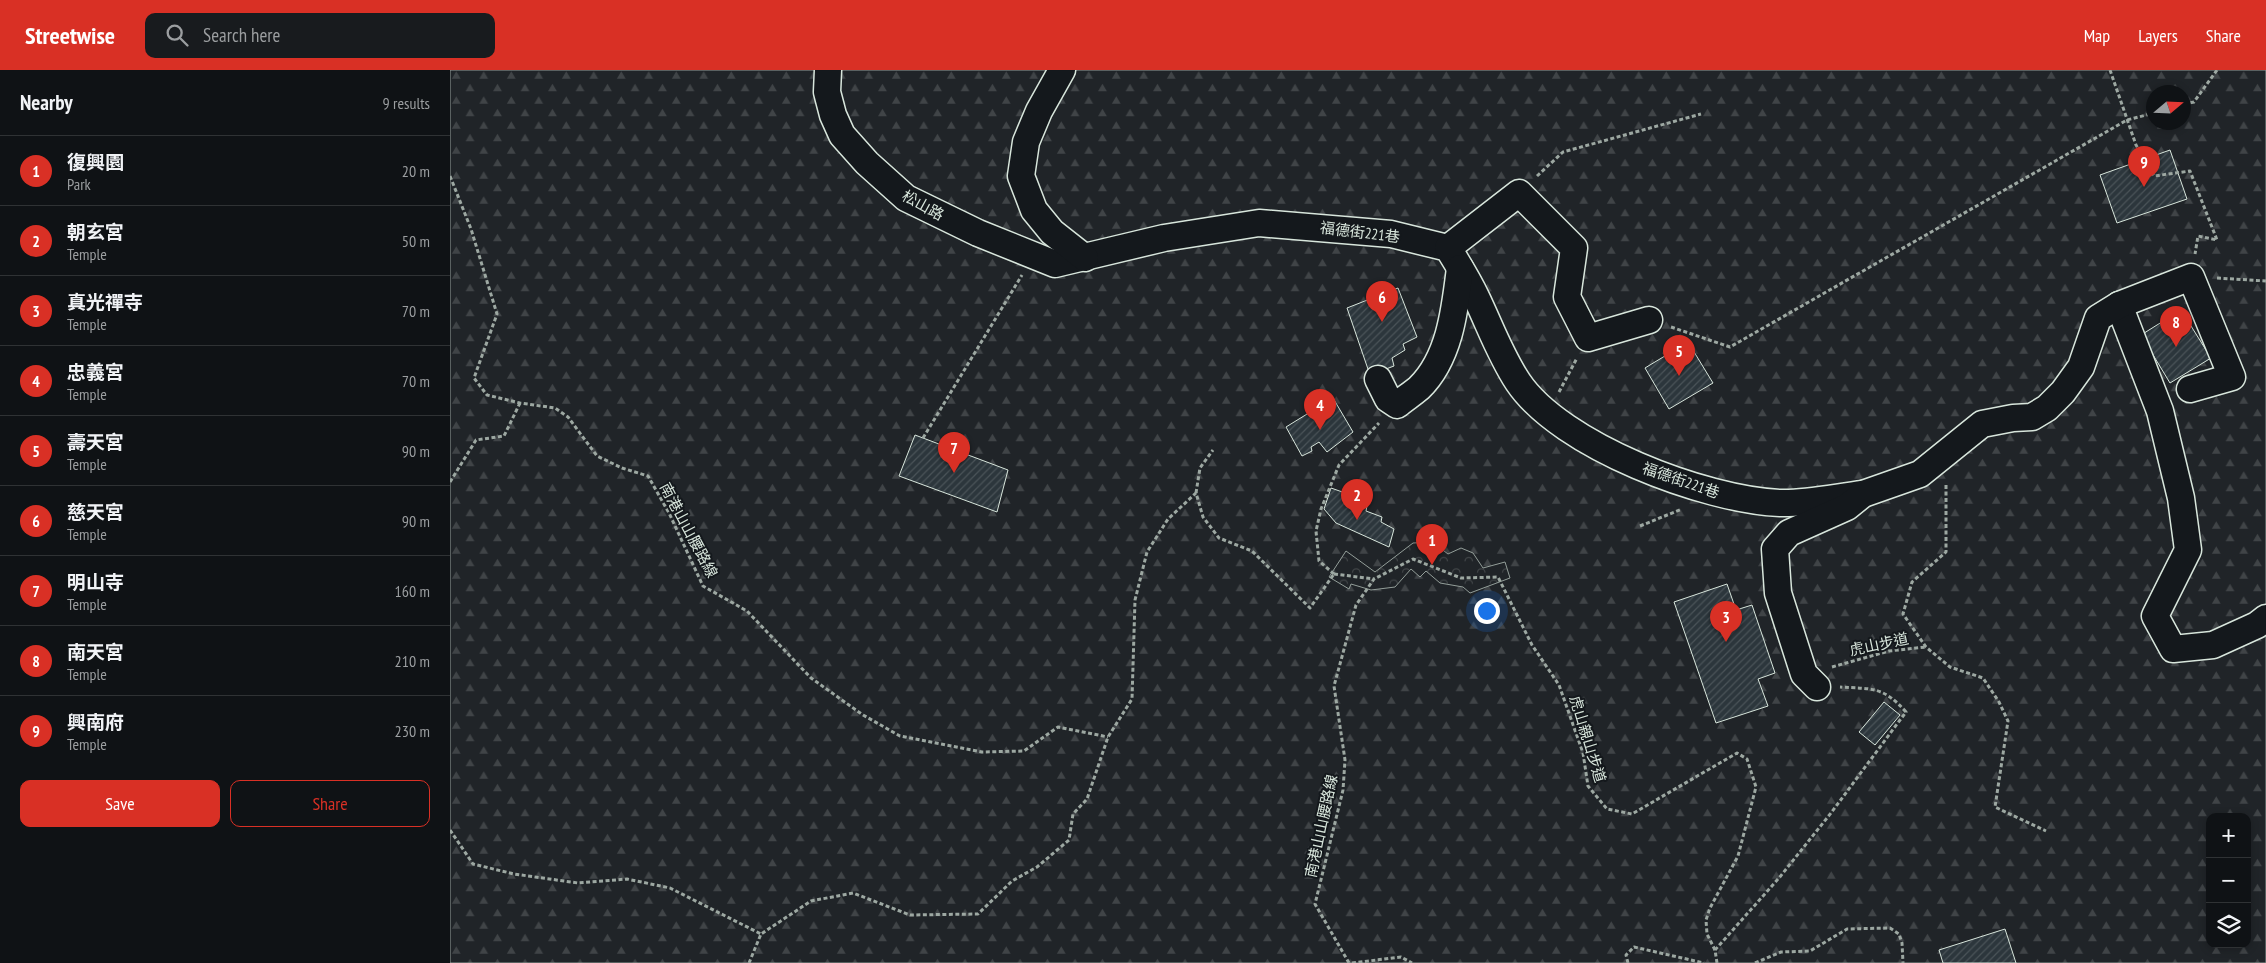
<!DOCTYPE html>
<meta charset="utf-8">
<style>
body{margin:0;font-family:"PT Sans Narrow","Noto Sans TC",sans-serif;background:#181b1e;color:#f1f3f6}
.controls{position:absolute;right:15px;bottom:15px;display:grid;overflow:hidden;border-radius:10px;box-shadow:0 2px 8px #0003}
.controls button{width:45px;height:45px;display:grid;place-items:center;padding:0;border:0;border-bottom:1px solid #2f3234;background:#0f1215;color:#f1f3f6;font:25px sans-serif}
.compass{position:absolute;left:1696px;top:15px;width:45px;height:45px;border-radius:50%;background:#0f1215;box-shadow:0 2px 8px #0003;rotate:71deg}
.you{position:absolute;left:1036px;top:540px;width:18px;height:18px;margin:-12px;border:4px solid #fff;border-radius:50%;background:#1a73e8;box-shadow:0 0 0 8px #1a73e833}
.badge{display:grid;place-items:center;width:32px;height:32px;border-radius:50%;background:#d93025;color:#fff;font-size:16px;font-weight:700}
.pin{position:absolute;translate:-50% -41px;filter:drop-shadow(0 1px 2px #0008)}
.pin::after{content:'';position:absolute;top:26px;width:18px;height:15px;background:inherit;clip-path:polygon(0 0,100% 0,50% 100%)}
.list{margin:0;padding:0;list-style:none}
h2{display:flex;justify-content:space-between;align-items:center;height:65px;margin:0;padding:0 20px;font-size:21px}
h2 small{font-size:16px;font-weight:400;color:#9b9ea0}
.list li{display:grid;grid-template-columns:32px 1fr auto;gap:15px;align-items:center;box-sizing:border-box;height:70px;padding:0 20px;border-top:1px solid #2f3234}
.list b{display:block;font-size:19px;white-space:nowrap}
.list p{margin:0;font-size:16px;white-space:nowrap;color:#9b9ea0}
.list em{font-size:16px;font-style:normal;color:#9b9ea0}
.actions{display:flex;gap:10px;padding:15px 20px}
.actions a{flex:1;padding:11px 0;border:1px solid #d93025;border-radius:10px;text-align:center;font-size:18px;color:#d93025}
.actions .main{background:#d93025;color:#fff}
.icon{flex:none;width:28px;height:28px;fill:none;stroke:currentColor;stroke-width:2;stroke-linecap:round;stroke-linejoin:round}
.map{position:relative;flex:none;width:1816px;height:893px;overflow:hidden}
header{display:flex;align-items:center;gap:30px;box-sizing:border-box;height:70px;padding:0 25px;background:#d93025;color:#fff}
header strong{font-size:24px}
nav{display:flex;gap:28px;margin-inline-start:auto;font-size:18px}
.search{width:350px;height:45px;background:#181b1e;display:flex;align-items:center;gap:12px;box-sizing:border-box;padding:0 18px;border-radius:10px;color:#9b9ea0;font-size:19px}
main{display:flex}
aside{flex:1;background:#0f1215}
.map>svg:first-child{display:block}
.forest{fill:url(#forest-firs);stroke:#939e99;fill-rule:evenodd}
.park{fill:url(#park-crowns);stroke:#939e99}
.building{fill:url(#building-hatch);stroke:#d8e6dc}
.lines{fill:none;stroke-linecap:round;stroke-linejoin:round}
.minor-casing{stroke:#d8e6dc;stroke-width:29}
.path{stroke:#9da8a2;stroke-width:3;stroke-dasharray:4 2.5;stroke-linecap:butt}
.minor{stroke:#14181c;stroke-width:26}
.labels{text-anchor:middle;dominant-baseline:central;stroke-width:4;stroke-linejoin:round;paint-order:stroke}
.street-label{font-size:15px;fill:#d8e6dc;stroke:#14181c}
</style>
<header>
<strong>Streetwise</strong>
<div class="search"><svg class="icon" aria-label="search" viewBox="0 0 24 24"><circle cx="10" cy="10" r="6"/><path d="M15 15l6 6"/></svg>Search here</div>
<nav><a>Map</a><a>Layers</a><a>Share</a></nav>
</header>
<main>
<aside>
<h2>Nearby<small>9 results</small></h2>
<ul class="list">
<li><span class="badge">1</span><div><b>復興園</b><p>Park</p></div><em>20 m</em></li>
<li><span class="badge">2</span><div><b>朝玄宮</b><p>Temple</p></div><em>50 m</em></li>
<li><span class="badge">3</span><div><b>真光禪寺</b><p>Temple</p></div><em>70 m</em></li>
<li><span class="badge">4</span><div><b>忠義宮</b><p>Temple</p></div><em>70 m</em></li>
<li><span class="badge">5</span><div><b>壽天宮</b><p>Temple</p></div><em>90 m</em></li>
<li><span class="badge">6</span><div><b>慈天宮</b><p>Temple</p></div><em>90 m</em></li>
<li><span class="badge">7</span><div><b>明山寺</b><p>Temple</p></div><em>160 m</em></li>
<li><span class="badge">8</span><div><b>南天宮</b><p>Temple</p></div><em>210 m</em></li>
<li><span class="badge">9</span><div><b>興南府</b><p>Temple</p></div><em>230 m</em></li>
</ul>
<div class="actions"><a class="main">Save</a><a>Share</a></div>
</aside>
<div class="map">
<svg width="1816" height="893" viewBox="0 0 1816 893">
<defs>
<pattern id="forest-firs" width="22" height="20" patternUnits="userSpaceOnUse" patternTransform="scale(1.25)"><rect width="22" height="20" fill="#202428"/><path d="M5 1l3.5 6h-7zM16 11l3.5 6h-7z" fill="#404447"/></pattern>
<pattern id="park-crowns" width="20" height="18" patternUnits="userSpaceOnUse" patternTransform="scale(1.25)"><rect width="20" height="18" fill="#202428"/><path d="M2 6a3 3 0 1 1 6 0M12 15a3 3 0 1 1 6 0" fill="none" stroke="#404447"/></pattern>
<pattern id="building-hatch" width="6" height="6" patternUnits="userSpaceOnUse" patternTransform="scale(1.25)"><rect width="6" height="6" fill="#2c363c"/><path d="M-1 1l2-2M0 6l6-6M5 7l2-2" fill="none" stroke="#4a5358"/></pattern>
</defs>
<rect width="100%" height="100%" fill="#14181c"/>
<path class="forest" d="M 0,0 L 1816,0 L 1816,893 L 0,893 ZM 1704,22 L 1734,22 L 1734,52 L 1704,52 ZM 1760,747 L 1797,747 L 1797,874 L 1760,874 Z"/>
<path class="park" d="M 982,472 L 998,484 L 1011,478 L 1023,483 L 1033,498 L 1055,492 L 1060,508 L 1020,523 L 1013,517 L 990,513 L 976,501 L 970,507 L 961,499 L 945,517 L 921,520 L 901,514 L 899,519 L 879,507 L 896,481 L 925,502 L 963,473 Z"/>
<g class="building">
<path d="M 1720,80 L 1737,129 L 1667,153 L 1650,105 Z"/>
<path d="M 948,218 L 967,267 L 953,274 L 955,280 L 942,288 L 944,296 L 920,305 L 897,238 Z"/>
<path d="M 1731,240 L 1761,288 L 1720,313 L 1691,265 Z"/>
<path d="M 1238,272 L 1263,313 L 1219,339 L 1195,298 Z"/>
<path d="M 883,328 L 903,362 L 877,382 L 869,372 L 861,377 L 862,381 L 852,386 L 836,357 Z"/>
<path d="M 465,365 L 558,400 L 547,442 L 449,406 Z"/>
<path d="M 881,418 L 918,431 L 916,441 L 932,447 L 931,452 L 944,459 L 939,477 L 886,453 L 874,439 Z"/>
<path d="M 1277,514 L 1286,540 L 1302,535 L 1325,603 L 1308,609 L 1318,636 L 1266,653 L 1224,532 Z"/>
<path d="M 1434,632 L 1450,645 L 1425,675 L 1409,662 Z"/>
<path d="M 1555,859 L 1566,893 L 1493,893 L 1489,880 Z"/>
</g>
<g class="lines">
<defs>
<g id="minor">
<path d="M 378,0 L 377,22 L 383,45 L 392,65 L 417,93 L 456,128 L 528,163 L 605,194 L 714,168 L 809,153 L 941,164 L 998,178 C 1008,194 1018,210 1026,227 C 1040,256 1050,285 1068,312 C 1111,376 1255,430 1330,433 C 1355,434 1387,427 1413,424"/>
<path d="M 612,0 L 589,41 L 576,72 L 571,106 L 584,140 L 602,162 L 635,188"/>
<path d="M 998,178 L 1069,123 L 1124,178 L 1117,227 L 1138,268 L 1199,250"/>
<path d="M 1669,235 L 1710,341 L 1731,428 L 1738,480 L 1705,546 L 1723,579 L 1763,575 L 1807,555 L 1816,548"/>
<path d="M 928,309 L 938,329 L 947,335 C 954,329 962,324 969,318 C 1000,288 1005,239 1010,198"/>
<path d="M 1367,617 L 1354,604 L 1328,523 L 1325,479 L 1339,463 L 1397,437 L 1413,424 L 1470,404 L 1532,354 L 1563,348 L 1582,347 L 1597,338 L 1613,322 L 1631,297 L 1648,248 L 1669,235 L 1741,207 L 1782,307 L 1740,319"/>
</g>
</defs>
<use href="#minor" class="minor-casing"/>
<g class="path">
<path d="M 1660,0 L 1686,75 L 1704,106 L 1740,101 L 1767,170 L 1748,166 L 1745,184"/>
<path d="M 1734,34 L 1744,32 L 1767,0"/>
<path d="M 0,106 L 21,159 L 47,244 L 24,308 L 37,325 L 70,333 L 105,338 L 118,347 L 147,386 L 172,398 L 198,406 L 219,443 L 253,516 L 297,541 L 361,608 L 413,645 L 450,666 L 532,682 L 574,681 L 608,657 L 658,667"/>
<path d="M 1087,106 L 1113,82 L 1251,44"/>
<path d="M 1767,208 L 1816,211"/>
<path d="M 1221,257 L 1280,277 L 1677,50 L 1704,43"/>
<path d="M 1109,322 L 1127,288"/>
<path d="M 473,368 L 572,205"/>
<path d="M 0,412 L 26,370 L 54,366 L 70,333"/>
<path d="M 1496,415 L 1496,482 L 1462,512 L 1453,544 L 1476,577 L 1500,597 L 1533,608 L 1549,632 L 1558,651 L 1545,737 L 1596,761"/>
<path d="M 746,423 L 750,398 L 763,380"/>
<path d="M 1190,456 L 1232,439"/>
<path d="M 884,504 L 869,491 L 866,461 L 871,439 L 889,395 L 929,353"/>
<path d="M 884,504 L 924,509"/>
<path d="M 1382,597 L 1439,581 L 1476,577"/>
<path d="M 0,760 L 23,794 L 64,804 L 128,813 L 177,809 L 220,818 L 311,864"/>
<path d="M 299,893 L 311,864 L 361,831 L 403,823 L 460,845 L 528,844 L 562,811 L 587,797 L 619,770 L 623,744 L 637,729 L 658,667 L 682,629 L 685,530 L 697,482 L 718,449 L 746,423 L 753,447 L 769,468 L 802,481 L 860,538 L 884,504"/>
<path d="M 899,893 L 865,834 L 893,720 L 895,690 L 884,616 L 906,535 L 924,509 L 963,489 L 1011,508 L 1048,507 L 1082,575 L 1109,615 L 1133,683 L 1138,716 L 1157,739 L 1182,744 L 1287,683 L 1297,689 L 1306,717 L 1288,786 L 1260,838 L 1256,850 L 1257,864 L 1265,880"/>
<path d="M 902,893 L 951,887 L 962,893"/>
<path d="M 1178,893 L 1176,885 L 1184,877 L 1254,893"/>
<path d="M 1267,893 L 1265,880 L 1329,808 L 1381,743 L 1456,642 C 1433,616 1422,619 1390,617"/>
<path d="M 1305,893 L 1331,882 L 1360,881 L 1397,859 L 1440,858 L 1449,864 L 1452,873 L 1453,893"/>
</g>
<use href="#minor" class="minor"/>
</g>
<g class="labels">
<g class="street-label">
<text transform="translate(473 135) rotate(29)">松山路</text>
<text transform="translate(910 162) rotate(7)">福德街221巷</text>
<text transform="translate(1231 410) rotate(19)">福德街221巷</text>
<text transform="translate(239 460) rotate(62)">南港山山腰路線</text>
<text transform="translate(1429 574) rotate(-12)">虎山步道</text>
<text transform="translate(1138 669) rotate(73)">虎山親山步道</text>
<text transform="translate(871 756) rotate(-78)">南港山山腰路線</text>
</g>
</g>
</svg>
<div class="controls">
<button>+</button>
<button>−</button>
<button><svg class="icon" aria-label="layers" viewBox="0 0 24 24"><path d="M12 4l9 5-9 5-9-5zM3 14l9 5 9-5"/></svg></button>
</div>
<svg class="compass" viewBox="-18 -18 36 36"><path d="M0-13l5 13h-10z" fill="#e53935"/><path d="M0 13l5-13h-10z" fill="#9b9ea0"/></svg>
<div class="you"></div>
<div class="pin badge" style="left:982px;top:495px">1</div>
<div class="pin badge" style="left:907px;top:450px">2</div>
<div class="pin badge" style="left:1276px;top:572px">3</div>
<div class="pin badge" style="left:870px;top:360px">4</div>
<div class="pin badge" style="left:1229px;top:306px">5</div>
<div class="pin badge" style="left:932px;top:252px">6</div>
<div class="pin badge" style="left:504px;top:403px">7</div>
<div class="pin badge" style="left:1726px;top:277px">8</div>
<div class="pin badge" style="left:1694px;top:117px">9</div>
</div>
</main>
